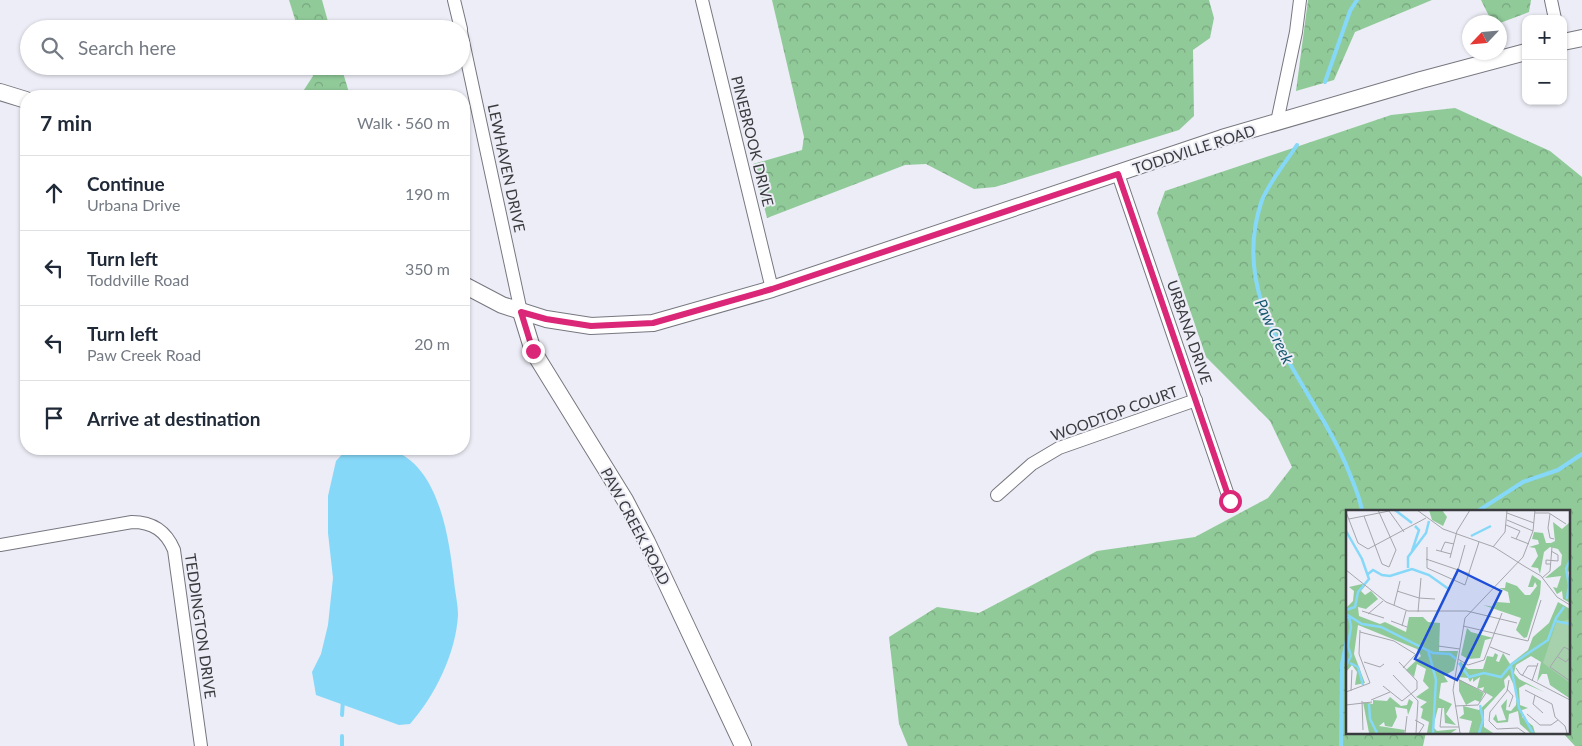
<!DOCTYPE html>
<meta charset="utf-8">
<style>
body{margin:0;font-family:Lato,sans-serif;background:#f2f2f3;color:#1f2937}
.controls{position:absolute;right:15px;top:15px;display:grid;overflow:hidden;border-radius:10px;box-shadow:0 1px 4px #0004}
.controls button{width:45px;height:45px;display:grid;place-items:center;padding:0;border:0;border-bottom:1px solid #e0e1e3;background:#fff;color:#1f2937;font:25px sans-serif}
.compass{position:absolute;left:1462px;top:15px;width:45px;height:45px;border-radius:50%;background:#fff;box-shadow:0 1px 4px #0004;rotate:244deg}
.stop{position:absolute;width:15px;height:15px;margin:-11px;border:4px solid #db2777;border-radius:50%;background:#fff}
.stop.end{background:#db2777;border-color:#fff;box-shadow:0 1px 5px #0008}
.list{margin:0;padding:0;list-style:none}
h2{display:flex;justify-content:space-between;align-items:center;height:65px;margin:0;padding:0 20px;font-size:21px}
h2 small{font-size:16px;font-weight:400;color:#747a83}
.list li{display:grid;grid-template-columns:32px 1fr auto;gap:15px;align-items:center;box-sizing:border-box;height:75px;padding:0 20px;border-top:1px solid #e0e1e3}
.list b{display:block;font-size:19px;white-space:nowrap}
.list p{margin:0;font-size:16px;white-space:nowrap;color:#747a83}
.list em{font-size:16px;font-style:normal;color:#747a83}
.icon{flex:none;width:28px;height:28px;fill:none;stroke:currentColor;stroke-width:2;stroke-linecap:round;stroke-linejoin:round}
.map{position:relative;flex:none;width:1582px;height:746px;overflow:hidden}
.search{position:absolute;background:#fff;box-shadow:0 1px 4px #0004;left:20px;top:20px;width:450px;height:55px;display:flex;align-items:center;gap:12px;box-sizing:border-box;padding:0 18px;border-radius:28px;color:#747a83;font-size:19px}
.panel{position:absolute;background:#fff;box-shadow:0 1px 4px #0004;left:20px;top:90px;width:450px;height:365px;border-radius:20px}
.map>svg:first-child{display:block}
.forest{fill:url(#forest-crowns)}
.water{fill:#86d8f8}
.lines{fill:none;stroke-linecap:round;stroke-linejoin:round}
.stream{stroke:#86d8f8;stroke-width:4}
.minor-casing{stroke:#777780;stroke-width:14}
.tertiary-casing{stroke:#777780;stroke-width:18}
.minor{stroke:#fff;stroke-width:12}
.tertiary{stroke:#fff;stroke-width:16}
.route{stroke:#db2777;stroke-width:6}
.labels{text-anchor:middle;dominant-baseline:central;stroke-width:4;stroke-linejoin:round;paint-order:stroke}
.street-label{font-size:15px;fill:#3a3b3e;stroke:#ecedf6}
.water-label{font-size:16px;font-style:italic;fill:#15586e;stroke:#ecedf6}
.inset-river{fill:none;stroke:#86d8f8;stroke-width:2.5}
.inset-road{fill:none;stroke:#a5a6ac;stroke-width:1}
.view{fill:#1d4ed8;fill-opacity:0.15;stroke:#1d4ed8;stroke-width:2.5}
.inset-edge{fill:none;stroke:#3a3b3e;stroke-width:2.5}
</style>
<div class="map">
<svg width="1582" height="746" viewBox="0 0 1582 746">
<defs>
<pattern id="forest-crowns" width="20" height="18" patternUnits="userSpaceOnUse" patternTransform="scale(1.25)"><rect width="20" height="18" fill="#91ca99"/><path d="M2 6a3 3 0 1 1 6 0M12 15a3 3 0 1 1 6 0" fill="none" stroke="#77a57e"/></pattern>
</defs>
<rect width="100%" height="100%" fill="#ecedf6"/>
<g class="forest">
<path d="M 289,0 L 322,0 L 330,29 L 298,29 Z"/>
<path d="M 772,0 L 1209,0 L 1214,18 L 1210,38 L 1193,50 L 1194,116 L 1179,130 L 995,187 L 974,189 L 926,164 L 905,165 L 767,218 L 753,164 L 802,150 L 804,137 Z"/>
<path d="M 1308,0 L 1432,0 L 1355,32 L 1334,80 L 1296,91 Z"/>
<path d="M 1481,0 L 1531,0 L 1529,12 L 1500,23 L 1492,22 Z"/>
<path d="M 310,66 L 341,66 L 350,96 L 300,96 L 313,76 Z"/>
<path d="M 1455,108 L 1550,151 L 1582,177 L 1582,746 L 1575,746 L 1562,732 L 1568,732 L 1568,511 L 1347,511 L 1347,732 L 1426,732 L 1423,746 L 908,746 L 899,724 L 889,637 L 937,607 L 979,613 L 1097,551 L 1195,537 L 1268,498 L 1292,467 L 1270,421 L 1206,357 L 1157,213 L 1165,191 L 1391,115 Z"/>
</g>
<path class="water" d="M 347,449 C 359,449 376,446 388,449 C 439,462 449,538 454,581 C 455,592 458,604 458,615 C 456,653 435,696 410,724 L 399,725 L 316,695 L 312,672 L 321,654 L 328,625 L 333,578 L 328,533 L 328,496 L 336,461 Z"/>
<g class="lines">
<g class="stream">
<path d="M 1325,82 L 1350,11 L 1357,0"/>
<path d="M 1297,145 C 1286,162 1267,185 1261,203 C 1227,308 1313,382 1349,472 C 1354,485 1360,497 1362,511"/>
<path d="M 1478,511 L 1523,482 L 1558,470 L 1582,454"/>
<path d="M 342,715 L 343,700"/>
<path d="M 342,746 L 342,736"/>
<path d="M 1341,746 L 1342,664 L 1347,640"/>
</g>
<defs>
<g id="minor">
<path d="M 454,0 L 461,29"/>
<path d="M 702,0 L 772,289"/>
<path d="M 1551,0 L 1555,19"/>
<path d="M 461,32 L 521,312"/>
<path d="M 1277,122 L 1296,32 L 1300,0"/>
<path d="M 1118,174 L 1230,501"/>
<path d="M 997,495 L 1032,464 L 1059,448 L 1196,400"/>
<path d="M 0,545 L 132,522 C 153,522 166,531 174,550 L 201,746"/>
</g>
<g id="tertiary">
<path d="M 1563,42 L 1582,38"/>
<path d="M 0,92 L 26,100"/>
<path d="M 464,285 L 502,305 L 546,319 L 591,326 L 653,323 L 772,289 L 1222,138 L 1421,80 L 1526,52"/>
<path d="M 521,312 L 533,351 L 625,500 L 647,542 L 743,746"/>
</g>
</defs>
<use href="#minor" class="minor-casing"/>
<use href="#tertiary" class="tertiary-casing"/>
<use href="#minor" class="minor"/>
<use href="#tertiary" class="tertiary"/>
</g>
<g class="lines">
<path class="route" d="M 533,351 L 521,312 L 546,319 L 591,326 L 653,323 L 772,289 L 1118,174 L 1230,501"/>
</g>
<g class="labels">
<g class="street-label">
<text transform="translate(753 141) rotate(76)">PINEBROOK DRIVE</text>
<text transform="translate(1194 149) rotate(-18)">TODDVILLE ROAD</text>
<text transform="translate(507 168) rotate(78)">LEWHAVEN DRIVE</text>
<text transform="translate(1190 332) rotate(71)">URBANA DRIVE</text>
<text transform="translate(1114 413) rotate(-20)">WOODTOP COURT</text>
<text transform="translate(636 526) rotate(62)">PAW CREEK ROAD</text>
<text transform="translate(201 626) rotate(82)">TEDDINGTON DRIVE</text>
</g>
<g class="water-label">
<text transform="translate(1275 331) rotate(65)">Paw Creek</text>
</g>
</g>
<g transform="translate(1346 510)">
<rect width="224" height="224" fill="#ecedf6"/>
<path d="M 83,0 L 96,0 L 101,7 L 97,16 L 86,10 ZM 207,12 L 216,19 L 224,12 L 224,61 L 221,62 L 224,93 L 217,89 L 216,81 L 211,84 L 207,77 L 211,78 L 215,66 L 199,68 L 215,55 L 216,45 L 212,39 L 204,37 L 198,42 L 194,64 L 192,58 L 185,57 L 192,46 L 189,38 L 183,37 L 193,34 L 192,30 L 186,29 L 188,22 L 197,23 L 200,33 L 205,33 L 209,31 ZM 186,65 L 195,71 L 194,84 L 181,127 L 178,128 L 170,120 L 175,108 L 137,95 L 148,97 L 151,92 L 164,93 L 162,82 L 153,78 L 159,78 L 160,72 L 171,76 L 179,85 L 184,85 L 191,76 L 189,72 L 187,77 L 182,77 ZM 16,74 L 19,76 L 15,81 L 19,85 L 25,81 L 32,89 L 20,99 L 12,97 L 13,106 L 34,114 L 39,112 L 60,122 L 63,107 L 77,107 L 82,112 L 94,113 L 93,141 L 112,141 L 108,160 L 98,166 L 102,172 L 95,173 L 93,188 L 106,194 L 100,204 L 110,215 L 99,213 L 98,198 L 92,198 L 87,217 L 91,221 L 111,219 L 105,223 L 81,223 L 83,212 L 75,208 L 77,199 L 74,197 L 81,192 L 70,187 L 83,178 L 77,171 L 80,159 L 71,154 L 68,167 L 60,160 L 75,146 L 71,139 L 12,115 L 8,144 L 19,173 L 9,175 L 11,162 L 6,155 L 0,162 L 0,107 L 4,110 L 0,106 L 0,98 L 7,91 L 8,81 L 3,77 ZM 212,92 L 224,99 L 223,188 L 204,175 L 201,164 L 196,164 L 191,172 L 195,152 L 185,146 L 170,155 L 168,163 L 173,169 L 198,182 L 180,174 L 173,178 L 174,195 L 182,198 L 176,200 L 176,207 L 187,216 L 189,223 L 184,223 L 174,214 L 172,201 L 163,204 L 162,212 L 151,213 L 147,209 L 150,204 L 152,211 L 160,210 L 155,196 L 161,189 L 160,200 L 165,201 L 170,195 L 171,182 L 163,165 L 158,170 L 159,177 L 138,200 L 138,217 L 147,223 L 172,223 L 123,223 L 126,211 L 113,208 L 118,204 L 117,196 L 133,200 L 147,187 L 137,181 L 138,177 L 131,179 L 134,167 L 127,172 L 127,168 L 124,172 L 122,168 L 112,167 L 115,164 L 114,151 L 122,159 L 137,159 L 141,146 L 147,147 L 149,143 L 152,145 L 150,151 L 153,152 L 157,143 L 164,154 L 182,140 L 187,127 L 203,113 ZM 121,118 L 125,122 L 147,128 L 139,130 L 134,148 L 122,149 L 115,145 ZM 113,169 L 138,183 L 134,192 L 129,190 L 120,195 L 113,181 ZM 44,187 L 55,196 L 61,195 L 63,189 L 67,192 L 62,205 L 61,199 L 49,197 L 51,207 L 46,217 L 39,216 L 38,212 L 33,216 L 59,220 L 58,223 L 23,223 L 17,192 L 27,194 L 27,190 L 41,191 Z" fill="#91ca99"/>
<path d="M 224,109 L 224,173 L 197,153 L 210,113 Z" fill="#a7d1ac"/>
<path class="inset-river" d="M 49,0 L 66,13M 0,21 L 16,49 L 23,69 L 12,82 L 9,97 L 0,100M 125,26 L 145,16M 66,41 L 73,20 L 69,16M 62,58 L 62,47 L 80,23 L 83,11M 22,64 L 27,60 L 36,65 L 44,66 L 66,59 L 83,65 L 104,80M 221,89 L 223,75 L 220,59 L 224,50M 0,104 L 16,114 L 35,117 L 87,143 L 104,144 L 110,149M 209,111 L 224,114M 82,140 L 90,170 L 87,223M 4,153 L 12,157 L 17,175M 113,153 L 123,167 L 138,163 L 155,167 L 166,154 L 202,130 L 210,108 L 218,97M 0,156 L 5,146 L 2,136 L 5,117 L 3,106M 165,156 L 173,198 L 187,223M 23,194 L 24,209 L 31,223M 133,223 L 137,210 L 134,195"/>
<path class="inset-road" d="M 71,0 L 97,19 L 148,37 L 178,56 L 195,66 L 211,87 L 224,95M 0,2 L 12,33 L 22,39 L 80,8M 161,3 L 188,13M 189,3 L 203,3 L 220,14M 204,4 L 202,18 L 204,28 L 208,29M 18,6 L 36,54 L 43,57 L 50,40 L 32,0M 3,9 L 43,1 L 58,22M 161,10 L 187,21M 160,15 L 174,21 L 170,29M 165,27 L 183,34M 81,37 L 81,58 L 119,75 L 133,32M 147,37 L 159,22 L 161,0M 90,40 L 105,44M 95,41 L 99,32 L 108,34M 104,48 L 111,21 L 124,0M 80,49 L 124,64M 204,54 L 200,54 L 200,50 L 212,51 L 212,45 L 205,41M 0,60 L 40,92 L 62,101 L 121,101 L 171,113M 112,60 L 119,35M 196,68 L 204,61 L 206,37M 51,81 L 73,88 L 89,89M 48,95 L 54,71M 16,101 L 38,108M 72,102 L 75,68M 22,104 L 37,91M 45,111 L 61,117M 56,116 L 60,101M 117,116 L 182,131M 14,122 L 48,131 L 69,144M 182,131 L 195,90M 92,136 L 114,139M 144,137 L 164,145M 224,140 L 218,137 L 204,157 L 224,171M 212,147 L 220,152 L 224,147M 112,149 L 122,155 L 138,150 L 156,103M 18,152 L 34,157 L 38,154M 57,158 L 70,144M 170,158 L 174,164 L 224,190M 47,165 L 72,191 L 70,223M 176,166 L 182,156 L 191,156M 109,168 L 140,183 L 132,195 L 109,196M 163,170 L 161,181 L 144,202 L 143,211 L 151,219 L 172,218 L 179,223M 186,171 L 192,153M 37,176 L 56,191 L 71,179 L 71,171 L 53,152M 161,179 L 167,186 L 163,197M 179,180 L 206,194 L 209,207 L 219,216 L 221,223M 5,181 L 6,160M 0,182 L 24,173 L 13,144 L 14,120M 189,185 L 187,194 L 197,203M 25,190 L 44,182M 16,191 L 17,220M 0,195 L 26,192M 96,198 L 94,217 L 113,217M 181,204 L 194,215 L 205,215 L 212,210M 69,210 L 78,215 L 73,223M 59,223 L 61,206M 114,223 L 107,180 L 119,108 L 177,47 L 187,21 L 189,0"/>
<path class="view" d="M 112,60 L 155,81 L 111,170 L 69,149 Z"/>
<rect width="224" height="224" class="inset-edge"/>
</g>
</svg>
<div class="controls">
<button>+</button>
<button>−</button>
</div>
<svg class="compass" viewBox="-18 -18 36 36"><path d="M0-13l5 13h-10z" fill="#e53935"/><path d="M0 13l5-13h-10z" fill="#747a83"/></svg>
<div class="stop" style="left:1230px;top:501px"></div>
<div class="stop end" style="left:533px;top:351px"></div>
<div class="search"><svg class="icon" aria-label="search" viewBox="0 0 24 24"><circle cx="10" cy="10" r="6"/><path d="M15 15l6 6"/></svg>Search here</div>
<section class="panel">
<h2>7 min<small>Walk · 560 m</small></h2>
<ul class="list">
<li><svg class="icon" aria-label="ahead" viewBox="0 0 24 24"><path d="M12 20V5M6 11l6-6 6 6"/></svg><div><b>Continue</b><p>Urbana Drive</p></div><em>190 m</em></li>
<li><svg class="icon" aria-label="left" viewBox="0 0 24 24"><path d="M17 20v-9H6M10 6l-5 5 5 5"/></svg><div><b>Turn left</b><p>Toddville Road</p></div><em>350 m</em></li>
<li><svg class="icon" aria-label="left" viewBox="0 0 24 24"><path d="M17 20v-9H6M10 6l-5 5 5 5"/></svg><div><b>Turn left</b><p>Paw Creek Road</p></div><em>20 m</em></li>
<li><svg class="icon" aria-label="arrive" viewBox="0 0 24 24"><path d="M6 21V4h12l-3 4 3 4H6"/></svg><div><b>Arrive at destination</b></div></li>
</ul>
</section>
</div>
